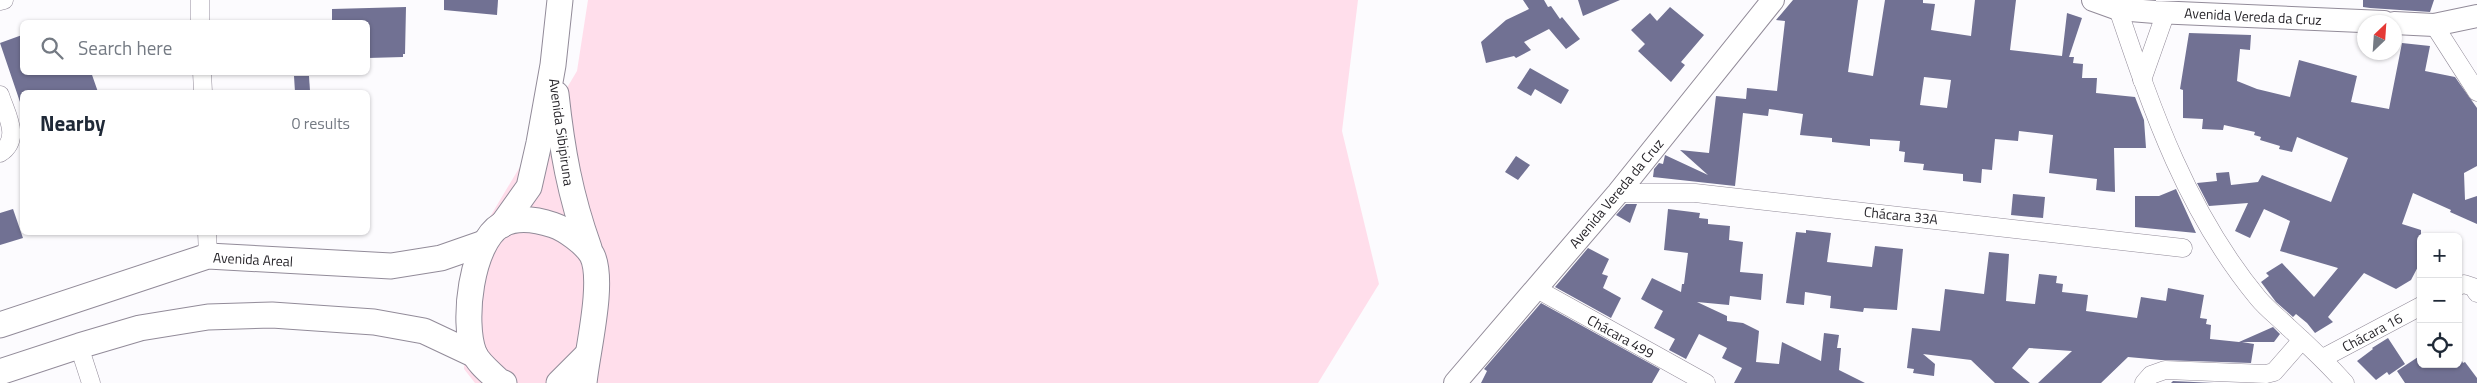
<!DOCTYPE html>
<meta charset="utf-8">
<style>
body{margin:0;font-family:"Titillium Web",sans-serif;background:#f6f6f7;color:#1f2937}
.controls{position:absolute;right:15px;bottom:15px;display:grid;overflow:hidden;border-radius:8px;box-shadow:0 1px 4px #0004}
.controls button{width:45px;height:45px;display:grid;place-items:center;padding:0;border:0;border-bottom:1px solid #e0e1e3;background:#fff;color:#1f2937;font:25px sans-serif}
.compass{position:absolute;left:2357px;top:15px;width:45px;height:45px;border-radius:50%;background:#fff;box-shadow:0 1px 4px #0004;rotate:25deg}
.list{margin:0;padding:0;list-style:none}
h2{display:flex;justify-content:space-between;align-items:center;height:65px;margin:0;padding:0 20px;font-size:21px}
h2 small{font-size:16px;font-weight:400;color:#747a83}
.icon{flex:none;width:28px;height:28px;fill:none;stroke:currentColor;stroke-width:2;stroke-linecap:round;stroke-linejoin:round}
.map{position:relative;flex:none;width:2477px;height:383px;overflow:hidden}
.search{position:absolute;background:#fff;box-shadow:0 1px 4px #0004;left:20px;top:20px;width:350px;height:55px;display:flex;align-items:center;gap:12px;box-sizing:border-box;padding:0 18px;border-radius:8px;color:#747a83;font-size:19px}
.panel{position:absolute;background:#fff;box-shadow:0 1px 4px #0004;left:20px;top:90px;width:350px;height:145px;border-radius:8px}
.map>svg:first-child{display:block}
.green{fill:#ffdeeb}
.building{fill:#717193;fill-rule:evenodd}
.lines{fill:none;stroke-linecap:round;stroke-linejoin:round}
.minor-casing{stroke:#928b99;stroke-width:19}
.tertiary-casing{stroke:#928b99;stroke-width:24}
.secondary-casing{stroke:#928b99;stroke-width:27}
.minor{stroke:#fff;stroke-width:18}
.tertiary{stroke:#fff;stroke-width:22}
.secondary{stroke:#fff;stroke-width:25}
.labels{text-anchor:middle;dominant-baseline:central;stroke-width:5;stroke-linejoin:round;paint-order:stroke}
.street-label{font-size:14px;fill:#29272c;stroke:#fff}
</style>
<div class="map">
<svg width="2477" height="383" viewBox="0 0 2477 383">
<rect width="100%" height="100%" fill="#fcfbfe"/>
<path class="green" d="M 588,0 L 1358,0 L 1342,131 L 1379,284 L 1318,383 L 475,383 L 464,369 L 469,252 L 577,71 Z"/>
<g class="building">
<path d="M 444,0 L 498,0 L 497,15 L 444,10 Z"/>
<path d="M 1523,0 L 1544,0 L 1548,7 L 1551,6 L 1560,19 L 1562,17 L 1580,39 L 1566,49 L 1549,29 L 1524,42 L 1531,50 L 1516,58 L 1514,56 L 1486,63 L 1481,42 L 1506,20 L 1529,9 Z"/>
<path d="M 1578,0 L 1620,0 L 1583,16 Z"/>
<path d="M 1793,0 L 1858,0 L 1848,72 L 1873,76 L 1885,0 L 1923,0 L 1923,3 L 1935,4 L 1931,30 L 1971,36 L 1975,0 L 2016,0 L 2010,50 L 2062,56 L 2067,13 L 2082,18 L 2069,57 L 2074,57 L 2073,63 L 2083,64 L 2082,78 L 2097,78 L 2096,93 L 2135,97 L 2144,120 L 2146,148 L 2114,148 L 2115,192 L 2104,191 L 2096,190 L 2097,179 L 2049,173 L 2053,135 L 2019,131 L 2018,141 L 1995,139 L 1992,170 L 1982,169 L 1981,183 L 1963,181 L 1963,174 L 1923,170 L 1924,164 L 1904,162 L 1905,152 L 1899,151 L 1900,141 L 1870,139 L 1870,146 L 1832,142 L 1832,138 L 1800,135 L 1803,114 L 1769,109 L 1768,116 L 1743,113 L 1735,186 L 1653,177 L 1654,169 L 1659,163 L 1663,164 L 1665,155 L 1708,175 L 1680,150 L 1709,153 L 1716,96 L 1746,99 L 1747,88 L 1777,91 L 1785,21 L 1776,20 ZM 1924,77 L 1951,80 L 1947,108 L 1920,105 Z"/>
<path d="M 2363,0 L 2434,0 L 2430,12 L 2370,8 L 2363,7 Z"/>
<path d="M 406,7 L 405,54 L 403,54 L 403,57 L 368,58 L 368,22 L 332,22 L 332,9 Z"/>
<path d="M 1670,7 L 1704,35 L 1681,62 L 1685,65 L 1671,82 L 1638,51 L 1645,44 L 1631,30 L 1650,13 L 1657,21 Z"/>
<path d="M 2189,33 L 2251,35 L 2250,50 L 2240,49 L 2237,81 L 2257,89 L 2290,97 L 2299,60 L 2357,76 L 2351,102 L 2389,109 L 2402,43 L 2430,46 L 2425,71 L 2455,77 L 2477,108 L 2477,166 L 2464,173 L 2465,200 L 2477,196 L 2477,224 L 2450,212 L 2451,210 L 2413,193 L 2402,224 L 2421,230 L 2421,261 L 2411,280 L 2396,289 L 2364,273 L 2328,317 L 2333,322 L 2315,333 L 2307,323 L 2296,314 L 2293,317 L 2276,302 L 2261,282 L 2269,276 L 2266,273 L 2282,263 L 2314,297 L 2338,268 L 2280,251 L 2290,221 L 2264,209 L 2250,238 L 2235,231 L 2248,203 L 2209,206 L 2197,183 L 2217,181 L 2216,173 L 2229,172 L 2231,185 L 2258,182 L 2262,175 L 2331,202 L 2348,158 L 2297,137 L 2292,152 L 2279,149 L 2280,146 L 2260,140 L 2261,137 L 2254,135 L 2255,132 L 2224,125 L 2223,130 L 2202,129 L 2203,119 L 2183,118 L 2183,90 L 2180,89 Z"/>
<path d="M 22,35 L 22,72 L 91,72 L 98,92 L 22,92 L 22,102 L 20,102 L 0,43 Z"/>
<path d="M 1530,68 L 1569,90 L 1561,104 L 1535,89 L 1531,96 L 1517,88 Z"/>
<path d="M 294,76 L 309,76 L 310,91 L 295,92 Z"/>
<path d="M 1516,156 L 1530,165 L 1518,180 L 1505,172 Z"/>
<path d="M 2176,189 L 2196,233 L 2135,227 L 2135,196 L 2159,196 Z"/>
<path d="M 2013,194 L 2045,197 L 2043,218 L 2011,215 Z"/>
<path d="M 1626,204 L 1637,204 L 1630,223 L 1616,215 Z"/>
<path d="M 13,209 L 23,238 L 0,245 L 0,213 Z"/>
<path d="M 1668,209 L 1700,213 L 1699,218 L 1708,219 L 1708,224 L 1730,226 L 1729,240 L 1743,242 L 1740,272 L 1763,274 L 1761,300 L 1730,296 L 1729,305 L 1697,302 L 1727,316 L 1727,321 L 1743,323 L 1759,331 L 1756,362 L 1779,364 L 1782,342 L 1821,361 L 1824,333 L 1839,335 L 1837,348 L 1841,348 L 1839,370 L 1865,383 L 1734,383 L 1742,368 L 1722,358 L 1727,348 L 1699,334 L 1686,359 L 1669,350 L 1675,339 L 1654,328 L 1663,311 L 1641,299 L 1652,278 L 1681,292 L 1682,284 L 1684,284 L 1688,253 L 1664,250 Z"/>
<path d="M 1806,230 L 1831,233 L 1827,262 L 1872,267 L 1875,246 L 1903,249 L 1897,310 L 1864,308 L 1863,312 L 1830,308 L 1831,296 L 1805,292 L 1804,305 L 1786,303 L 1796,232 L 1806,233 Z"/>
<path d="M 1588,248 L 1609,259 L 1602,274 L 1608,276 L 1603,288 L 1621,298 L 1611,318 L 1555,287 Z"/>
<path d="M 1989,252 L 2009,254 L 2006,301 L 2035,304 L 2039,274 L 2057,276 L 2056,283 L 2063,284 L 2062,292 L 2088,295 L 2086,311 L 2137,318 L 2141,297 L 2166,301 L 2168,288 L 2204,295 L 2200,318 L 2207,319 L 2206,324 L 2211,325 L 2210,339 L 2239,342 L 2273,327 L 2280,334 L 2274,342 L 2242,342 L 2254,344 L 2251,363 L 2161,360 L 2128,357 L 2101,383 L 2038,383 L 2072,351 L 2029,348 L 2012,368 L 2030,383 L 1995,383 L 1971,360 L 1923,354 L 1935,364 L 1934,376 L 1913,373 L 1914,369 L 1907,368 L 1912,328 L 1940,331 L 1945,289 L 1984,294 Z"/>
<path d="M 1541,303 L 1660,369 L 1652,383 L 1481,383 L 1487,371 L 1484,369 Z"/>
<path d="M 2388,338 L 2405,364 L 2389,375 L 2387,372 L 2376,380 L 2357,361 L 2373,349 L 2372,348 Z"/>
<path d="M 2421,355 L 2421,364 L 2458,364 L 2462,361 L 2463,363 L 2465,362 L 2477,378 L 2477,383 L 2405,383 L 2397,371 Z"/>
<path d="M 2173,381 L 2214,383 L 2171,383 Z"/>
</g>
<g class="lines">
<defs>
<g id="minor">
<path d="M 200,0 L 200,22"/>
<path d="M 0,1 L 4,0"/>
<path d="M 2118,9 C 2153,113 2187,212 2258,298 C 2267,309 2278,317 2288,327 C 2308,345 2327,363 2345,383"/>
<path d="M 2434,25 L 2477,92"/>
<path d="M 202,72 L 203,92"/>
<path d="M 2142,80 L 2166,12"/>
<path d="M 0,95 C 6,114 22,139 0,153"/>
<path d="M 1618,193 L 1695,193 L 2183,248"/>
<path d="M 207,232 L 208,256"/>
<path d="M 2458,286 L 2464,284 L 2473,287 L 2477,293"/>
<path d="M 1535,288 L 1706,383"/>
<path d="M 79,346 L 91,383"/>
<path d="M 2323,358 L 2421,306"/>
<path d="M 2144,383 L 2151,375 L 2165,370 L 2266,374 L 2274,372 L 2302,340"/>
</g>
<g id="tertiary">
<path d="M 2093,0 L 2118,9 L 2155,12 L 2384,22"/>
<path d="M 2394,23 L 2434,25 L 2477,16"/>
<path d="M 1455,383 L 1618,193 L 1773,0"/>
</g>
<g id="secondary">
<path d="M 556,94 C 562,150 570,195 589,248"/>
<path d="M 502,225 L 529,187 L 539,143 L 553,65 L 560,0"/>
<path d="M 0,325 L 208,256 L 391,266 L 441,258 L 484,243"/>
<path d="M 0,372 L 79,346 L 140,328 L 208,317 L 272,315 L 374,322 L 424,331 L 475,355"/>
<path d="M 504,383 L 499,381 C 491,373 478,363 474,353 C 462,322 471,243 501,225 C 517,216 538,220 553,225 C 565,229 585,243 592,255 C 605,281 587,352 584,383"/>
<path d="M 559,383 L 586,356"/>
</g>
</defs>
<use href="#minor" class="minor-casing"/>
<use href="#tertiary" class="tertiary-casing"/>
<use href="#secondary" class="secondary-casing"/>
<use href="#minor" class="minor"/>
<use href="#tertiary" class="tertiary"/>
<use href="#secondary" class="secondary"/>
</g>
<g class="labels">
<g class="street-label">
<text transform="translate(2253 16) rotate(3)">Avenida Vereda da Cruz</text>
<text transform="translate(562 132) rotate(82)">Avenida Sibipiruna</text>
<text transform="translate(1616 193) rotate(-50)">Avenida Vereda da Cruz</text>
<text transform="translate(1901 215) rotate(6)">Chácara 33A</text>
<text transform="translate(253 259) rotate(3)">Avenida Areal</text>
<text transform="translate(2372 332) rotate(-28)">Chácara 16</text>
<text transform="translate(1621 336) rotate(29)">Chácara 499</text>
</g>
</g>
</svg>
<div class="controls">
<button>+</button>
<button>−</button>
<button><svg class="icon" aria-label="locate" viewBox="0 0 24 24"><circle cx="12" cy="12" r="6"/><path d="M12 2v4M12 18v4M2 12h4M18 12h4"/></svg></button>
</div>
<svg class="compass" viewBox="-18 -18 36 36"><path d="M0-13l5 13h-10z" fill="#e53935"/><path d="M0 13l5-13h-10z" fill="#747a83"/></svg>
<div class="search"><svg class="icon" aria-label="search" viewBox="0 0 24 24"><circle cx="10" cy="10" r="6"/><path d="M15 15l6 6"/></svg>Search here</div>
<section class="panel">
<h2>Nearby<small>0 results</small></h2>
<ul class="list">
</ul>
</section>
</div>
